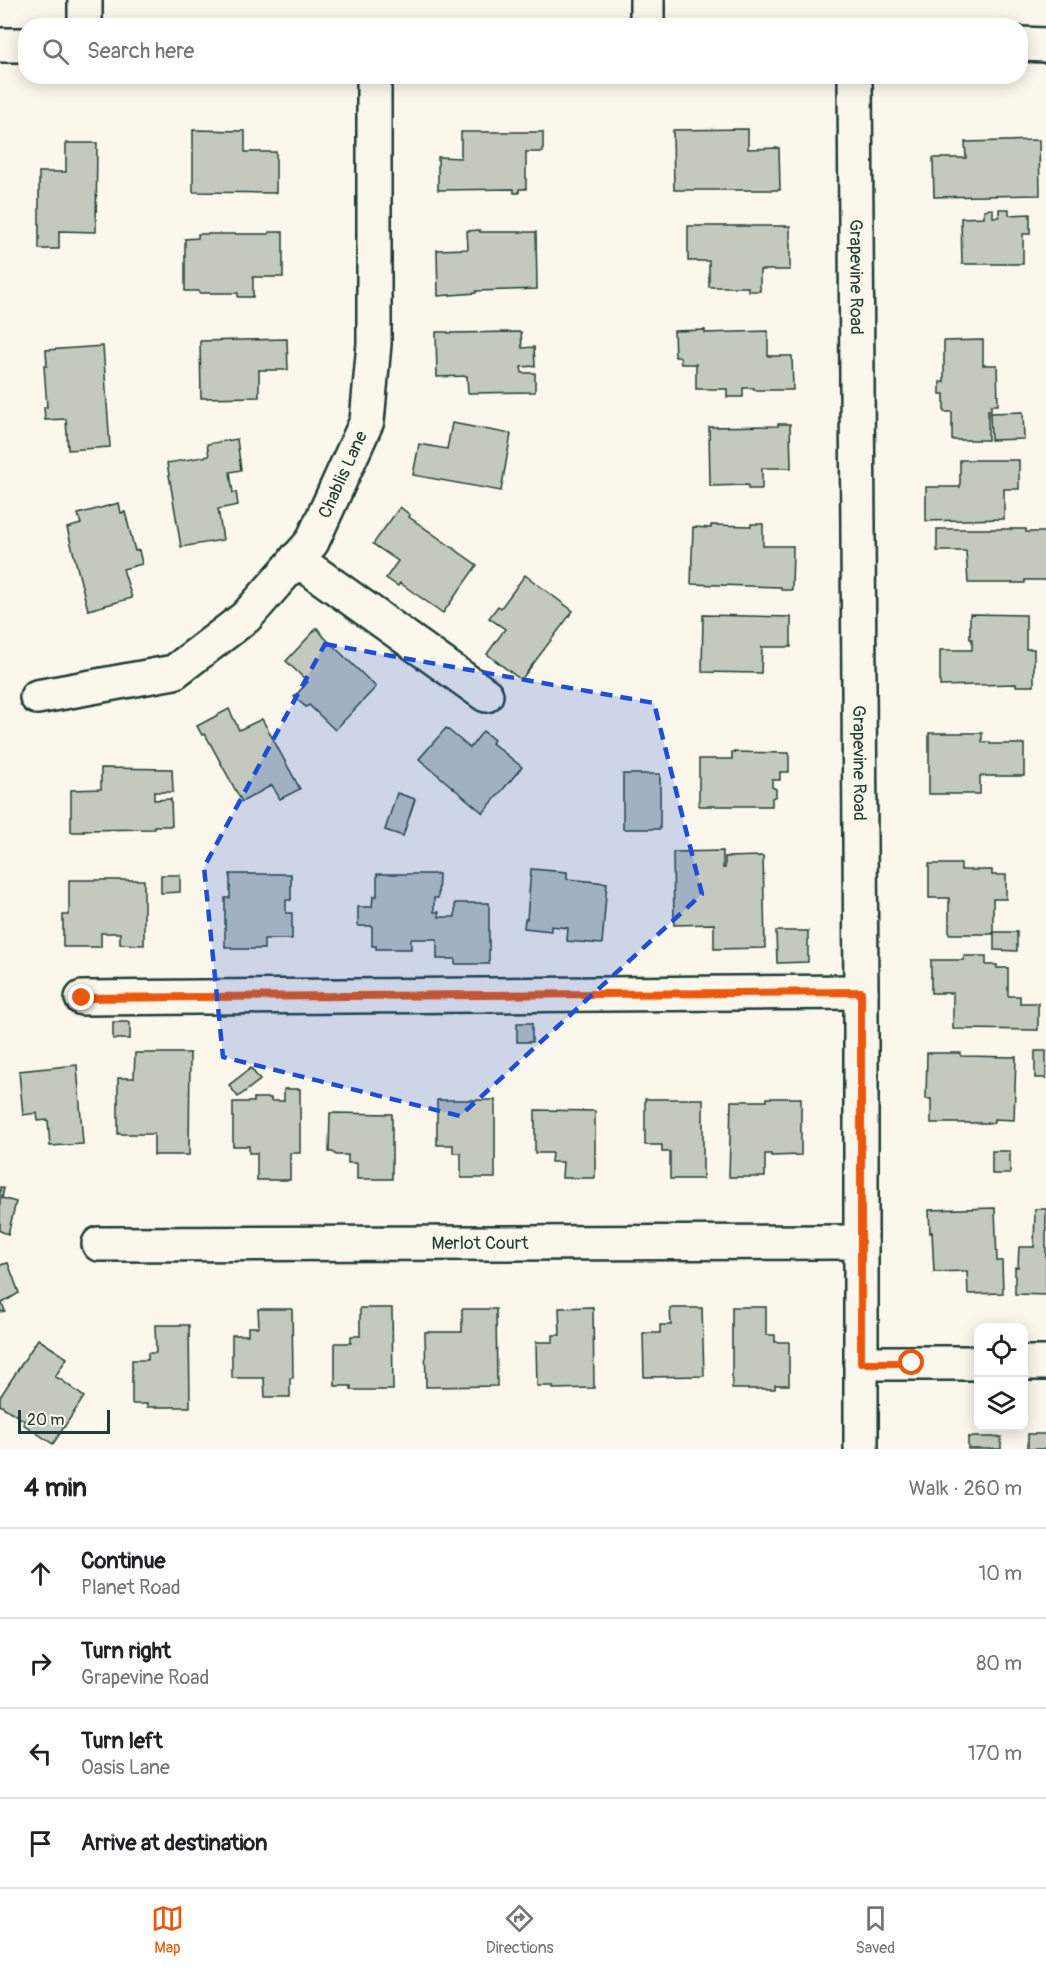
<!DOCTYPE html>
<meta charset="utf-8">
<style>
body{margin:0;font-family:Pangolin,sans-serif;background:#f2f2f2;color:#202124}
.controls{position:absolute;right:18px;bottom:18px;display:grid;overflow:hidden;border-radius:12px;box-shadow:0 3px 15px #0003}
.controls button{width:54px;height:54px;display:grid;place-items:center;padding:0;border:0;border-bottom:2px solid #e0e0e0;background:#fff;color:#202124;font:30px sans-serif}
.scale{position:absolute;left:18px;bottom:15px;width:92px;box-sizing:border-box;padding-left:6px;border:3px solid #1f3d34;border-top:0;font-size:16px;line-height:21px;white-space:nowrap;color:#1f3d34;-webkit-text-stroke:4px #fbf7ec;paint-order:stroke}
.stop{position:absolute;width:18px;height:18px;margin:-14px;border:4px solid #ea580c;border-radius:50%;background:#fff}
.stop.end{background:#ea580c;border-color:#fff;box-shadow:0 2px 6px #0008}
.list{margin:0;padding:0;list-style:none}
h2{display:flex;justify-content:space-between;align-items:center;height:78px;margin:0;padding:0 24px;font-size:26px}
h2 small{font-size:20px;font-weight:400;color:#757577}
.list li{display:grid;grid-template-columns:39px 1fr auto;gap:18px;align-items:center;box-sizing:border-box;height:90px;padding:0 24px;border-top:2px solid #e0e0e0}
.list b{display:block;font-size:22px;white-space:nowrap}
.list p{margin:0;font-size:20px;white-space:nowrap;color:#757577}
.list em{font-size:20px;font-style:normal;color:#757577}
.icon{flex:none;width:33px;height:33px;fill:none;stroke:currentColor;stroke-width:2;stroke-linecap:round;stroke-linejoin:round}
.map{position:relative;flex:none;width:1046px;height:1449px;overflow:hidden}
.search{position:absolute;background:#fff;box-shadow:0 3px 15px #0003;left:18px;right:18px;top:18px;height:66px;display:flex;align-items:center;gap:15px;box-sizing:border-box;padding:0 21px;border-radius:24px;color:#757577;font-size:22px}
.sheet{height:438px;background:#fff}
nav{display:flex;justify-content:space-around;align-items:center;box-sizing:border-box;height:84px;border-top:2px solid #e0e0e0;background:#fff;font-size:16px;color:#757577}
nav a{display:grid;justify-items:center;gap:3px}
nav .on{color:#ea580c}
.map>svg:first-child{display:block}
.building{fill:#c4c9be;stroke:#1f3d34;stroke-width:1.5}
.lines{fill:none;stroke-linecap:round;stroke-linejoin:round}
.minor-casing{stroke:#1f3d34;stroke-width:38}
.major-casing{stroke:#1f3d34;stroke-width:38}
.minor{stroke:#fbf7ec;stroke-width:33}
.major{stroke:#fbf7ec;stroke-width:33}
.route{stroke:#ea580c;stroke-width:8}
.marked{fill:#1d4ed8;fill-opacity:0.2;stroke:#1d4ed8;stroke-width:4.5;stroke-dasharray:12 8;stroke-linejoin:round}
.labels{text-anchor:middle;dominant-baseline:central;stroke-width:6;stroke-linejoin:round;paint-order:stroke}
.street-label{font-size:18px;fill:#1f3d34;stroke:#fbf7ec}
</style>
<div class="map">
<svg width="1046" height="1449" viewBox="0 0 1046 1449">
<rect width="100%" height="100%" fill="#fbf7ec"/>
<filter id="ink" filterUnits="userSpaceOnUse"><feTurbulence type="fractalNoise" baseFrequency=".0167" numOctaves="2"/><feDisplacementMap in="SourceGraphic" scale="12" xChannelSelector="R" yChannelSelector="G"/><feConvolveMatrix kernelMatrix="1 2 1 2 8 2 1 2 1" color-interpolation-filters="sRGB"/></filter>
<g filter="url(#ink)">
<g class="building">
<path d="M 748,129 L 748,149 L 779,148 L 780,190 L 674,190 L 673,130 Z"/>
<path d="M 193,130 L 245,131 L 245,152 L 276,152 L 276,193 L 193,192 Z"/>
<path d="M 461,132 L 543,132 L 543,152 L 526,152 L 526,189 L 519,189 L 519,193 L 514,193 L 514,189 L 438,190 L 438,157 L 461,158 Z"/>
<path d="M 1039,140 L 1040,195 L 934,197 L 933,158 L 966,158 L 965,142 Z"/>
<path d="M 66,143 L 97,143 L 96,232 L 59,231 L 59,249 L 39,249 L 39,172 L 66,172 Z"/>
<path d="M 993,209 L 993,217 L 999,217 L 999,209 L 1009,209 L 1009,215 L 1030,214 L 1030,234 L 1023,234 L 1023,264 L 962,264 L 961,218 L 984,217 L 984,210 Z"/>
<path d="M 688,226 L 790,226 L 790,270 L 760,270 L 760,291 L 748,291 L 748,287 L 709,287 L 709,261 L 688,261 Z"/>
<path d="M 480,230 L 480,232 L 536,232 L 537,289 L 476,291 L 476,293 L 438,296 L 437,250 L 468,249 L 467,231 Z"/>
<path d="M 269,232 L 283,232 L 283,277 L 253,277 L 253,297 L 238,297 L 238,293 L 199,293 L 199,291 L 185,291 L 185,239 L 198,238 L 198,234 L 269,234 Z"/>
<path d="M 705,330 L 705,333 L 768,331 L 768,356 L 792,356 L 793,390 L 754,390 L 754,388 L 743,388 L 743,397 L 727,397 L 727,389 L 696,389 L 696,364 L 681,364 L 680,357 L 675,357 L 674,331 Z"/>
<path d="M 436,332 L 448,332 L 448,333 L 521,332 L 522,348 L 534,347 L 535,366 L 521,367 L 522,373 L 535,373 L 535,392 L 468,393 L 467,376 L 437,377 Z"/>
<path d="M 287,339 L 288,370 L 259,370 L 259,397 L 201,398 L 200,341 Z"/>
<path d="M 983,340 L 983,365 L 997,365 L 998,405 L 991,405 L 991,410 L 988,410 L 988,440 L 952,440 L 952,412 L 944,412 L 944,394 L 940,394 L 940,382 L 944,382 L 944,341 Z"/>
<path d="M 103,346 L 110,447 L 68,450 L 66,419 L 45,420 L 44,407 L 47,407 L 44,366 L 47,366 L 46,350 Z"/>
<path d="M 1023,412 L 1024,439 L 991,440 L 990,413 Z"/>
<path d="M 452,423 L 511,434 L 501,491 L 413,475 L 419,444 L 447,449 Z"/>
<path d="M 778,424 L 790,424 L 791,468 L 762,468 L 762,489 L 748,489 L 748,485 L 710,486 L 709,427 L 778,426 Z"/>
<path d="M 237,439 L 241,470 L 230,472 L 233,493 L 236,492 L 238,505 L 218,509 L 223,540 L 181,547 L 167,463 L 209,456 L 207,444 Z"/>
<path d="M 960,460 L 1019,460 L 1019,489 L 1004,489 L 1004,519 L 926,521 L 926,487 L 960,487 Z"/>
<path d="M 119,503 L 121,513 L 125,512 L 135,551 L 139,550 L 142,564 L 123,569 L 132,598 L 88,610 L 67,528 L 81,524 L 78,514 Z"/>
<path d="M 400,507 L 410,515 L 409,517 L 477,565 L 443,613 L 400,583 L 398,586 L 386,578 L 398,561 L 373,544 Z"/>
<path d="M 751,524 L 763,524 L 763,546 L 793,546 L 792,590 L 781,590 L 781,587 L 691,584 L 693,527 L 711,528 L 711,525 L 751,526 Z"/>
<path d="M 937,529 L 1026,529 L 1026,532 L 1046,532 L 1046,580 L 1025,580 L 1025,583 L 968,583 L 966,551 L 937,551 Z"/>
<path d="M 525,575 L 573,611 L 521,680 L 487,654 L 505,629 L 489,618 L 498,606 L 501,608 Z"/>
<path d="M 970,614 L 1026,615 L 1026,649 L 1034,649 L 1034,686 L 1016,686 L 1016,684 L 940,686 L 940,650 L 972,650 L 972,639 L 970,639 Z"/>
<path d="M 703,615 L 791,617 L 791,647 L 762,647 L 761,673 L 702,672 Z"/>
<path d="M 317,628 L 324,637 L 376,687 L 335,730 L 309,705 L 306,707 L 294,697 L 308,682 L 286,661 Z"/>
<path d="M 229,709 L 239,730 L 262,719 L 300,789 L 280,799 L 272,785 L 242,802 L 205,734 L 202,735 L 197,726 Z"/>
<path d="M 446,728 L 470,748 L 483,731 L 494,740 L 492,743 L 522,767 L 483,813 L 419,759 Z"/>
<path d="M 929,733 L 982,733 L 982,742 L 990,742 L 990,744 L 1024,744 L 1024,776 L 980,776 L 980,794 L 929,794 Z"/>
<path d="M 732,752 L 789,753 L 789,772 L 780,772 L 780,780 L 772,780 L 772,787 L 776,789 L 776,796 L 772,798 L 772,806 L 699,806 L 699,759 L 732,759 Z"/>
<path d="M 101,768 L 172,769 L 173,792 L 154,792 L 154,800 L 171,799 L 172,826 L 154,826 L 154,829 L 83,830 L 84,832 L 71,832 L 71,790 L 101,789 Z"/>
<rect x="623" y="774" width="37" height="55"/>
<path d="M 397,793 L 415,799 L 403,836 L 385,830 Z"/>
<path d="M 723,851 L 723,868 L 725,868 L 725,857 L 763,856 L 765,948 L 714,949 L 714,924 L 674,925 L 673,852 Z"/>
<path d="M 929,864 L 961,864 L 961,870 L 992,870 L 992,875 L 1006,875 L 1006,899 L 993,899 L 993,934 L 949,934 L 949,898 L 929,898 Z"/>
<path d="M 531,869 L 567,872 L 567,879 L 607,883 L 602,944 L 567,941 L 568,928 L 551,926 L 551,931 L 524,928 L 525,919 L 527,919 Z"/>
<path d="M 230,874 L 291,874 L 291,900 L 286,900 L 286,913 L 292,913 L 292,939 L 264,939 L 264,949 L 231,949 L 231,947 L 225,947 L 225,898 L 230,898 Z"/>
<path d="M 377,874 L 439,874 L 438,898 L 434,898 L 434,912 L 439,912 L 439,917 L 455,917 L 455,903 L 489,903 L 489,964 L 455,964 L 455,959 L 437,959 L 437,939 L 411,939 L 411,949 L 376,949 L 376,946 L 372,946 L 372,926 L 358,926 L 358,907 L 372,907 L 373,896 L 377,896 Z"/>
<path d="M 161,875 L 180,875 L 180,892 L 161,893 Z"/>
<path d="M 69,880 L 144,880 L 144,945 L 120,944 L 120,933 L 101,933 L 101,947 L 63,947 L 63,915 L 69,915 Z"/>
<path d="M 776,931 L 808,931 L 808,962 L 777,963 Z"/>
<path d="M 994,932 L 1017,932 L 1017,951 L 994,950 Z"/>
<path d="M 964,956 L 986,956 L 986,965 L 997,965 L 997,968 L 1008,968 L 1008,996 L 1020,996 L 1020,1003 L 1038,1003 L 1038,1030 L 953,1029 L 953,993 L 931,993 L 931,960 L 964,960 Z"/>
<rect x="113" y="1022" width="17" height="17"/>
<rect x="517" y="1023" width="15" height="19"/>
<rect x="1035" y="1051" width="11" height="27"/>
<path d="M 135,1053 L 190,1053 L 189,1155 L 154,1155 L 154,1134 L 118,1134 L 118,1078 L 134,1078 Z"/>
<path d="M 927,1053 L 961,1053 L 961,1056 L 1016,1057 L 1014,1120 L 994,1119 L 994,1123 L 931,1123 L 931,1099 L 926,1099 Z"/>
<path d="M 77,1065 L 83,1144 L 50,1146 L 48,1120 L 38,1121 L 37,1113 L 23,1115 L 19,1071 Z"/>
<path d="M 251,1068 L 260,1080 L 238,1097 L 229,1085 Z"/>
<path d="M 284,1089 L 300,1089 L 300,1153 L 290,1153 L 290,1180 L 257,1180 L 257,1153 L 249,1153 L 249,1146 L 233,1146 L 233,1102 L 254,1102 L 254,1098 L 271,1098 L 271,1101 L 284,1101 Z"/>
<path d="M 767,1098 L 801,1098 L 801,1155 L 771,1156 L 771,1154 L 765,1154 L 765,1177 L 729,1177 L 731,1101 L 767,1101 Z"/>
<path d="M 645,1099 L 703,1099 L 703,1179 L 670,1179 L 670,1152 L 662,1152 L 662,1145 L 645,1145 Z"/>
<path d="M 437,1100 L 495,1100 L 495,1178 L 461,1178 L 461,1153 L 453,1153 L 453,1145 L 437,1145 Z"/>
<path d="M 535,1110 L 595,1111 L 595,1178 L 562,1178 L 563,1162 L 551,1162 L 552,1153 L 535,1153 Z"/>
<path d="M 330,1113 L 392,1114 L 392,1179 L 357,1179 L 357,1163 L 348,1163 L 348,1155 L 336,1155 L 333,1152 L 329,1152 Z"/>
<rect x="992" y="1151" width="18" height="23"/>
<path d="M 0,1187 L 4,1188 L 2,1198 L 16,1202 L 8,1234 L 0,1231 Z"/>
<path d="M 995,1208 L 997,1261 L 1002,1261 L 1003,1293 L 968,1294 L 967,1271 L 934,1272 L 932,1232 L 930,1233 L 929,1210 Z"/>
<path d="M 1035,1209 L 1046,1209 L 1046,1295 L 1015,1294 L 1015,1267 L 1018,1267 L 1019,1247 L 1034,1247 Z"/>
<path d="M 8,1263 L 19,1293 L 2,1303 L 5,1311 L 0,1312 L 0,1265 Z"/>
<path d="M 593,1307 L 594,1388 L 553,1389 L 553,1386 L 537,1386 L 536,1342 L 553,1342 L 553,1335 L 560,1335 L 559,1308 Z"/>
<path d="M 732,1307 L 766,1307 L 766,1335 L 775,1335 L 775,1342 L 789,1342 L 789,1385 L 775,1385 L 775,1389 L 732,1389 Z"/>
<path d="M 360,1308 L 392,1308 L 393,1390 L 351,1390 L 351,1386 L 335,1386 L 335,1343 L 351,1343 L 351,1336 L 360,1336 Z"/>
<path d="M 670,1308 L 702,1308 L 704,1376 L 644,1377 L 643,1333 L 660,1333 L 660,1325 L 671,1325 Z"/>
<path d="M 258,1309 L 292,1309 L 293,1378 L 290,1378 L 290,1397 L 265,1397 L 264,1378 L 232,1378 L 232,1335 L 248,1335 L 248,1327 L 259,1327 Z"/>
<path d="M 462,1309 L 496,1309 L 497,1386 L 426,1387 L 425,1332 L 462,1332 Z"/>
<path d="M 155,1325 L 189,1325 L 190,1407 L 147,1407 L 147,1404 L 132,1404 L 132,1360 L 148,1360 L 148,1353 L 156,1353 Z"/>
<path d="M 38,1339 L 67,1358 L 55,1377 L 60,1379 L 84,1397 L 53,1444 L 23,1424 L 25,1421 L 0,1405 L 0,1397 Z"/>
<rect x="1028" y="1434" width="18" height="15"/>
<rect x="968" y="1437" width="33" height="12"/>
</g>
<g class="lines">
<defs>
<g id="minor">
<path d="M 85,0 L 85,26"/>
<path d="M 647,0 L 647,26"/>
<path d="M 296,559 L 486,695"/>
<path id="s1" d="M 37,697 L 174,672 L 246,617 L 312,542 L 367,421 L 374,344 L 374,76"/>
<path d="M 82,998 L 861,992"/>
<path id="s2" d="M 99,1244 L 861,1242"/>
<path d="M 861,1363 L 978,1363"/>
<path d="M 1024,1363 L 1046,1363"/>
</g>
<g id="major">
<path d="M 1020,44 L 1046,45"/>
<path d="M 0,45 L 26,45"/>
<path id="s3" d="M 855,76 L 861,992 L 861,1449"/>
</g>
</defs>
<use href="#minor" class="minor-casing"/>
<use href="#major" class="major-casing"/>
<use href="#minor" class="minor"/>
<use href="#major" class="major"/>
</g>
</g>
<g class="lines" filter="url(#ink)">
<path class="route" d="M 82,998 L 861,992 L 861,1363 L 912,1363"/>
</g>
<path class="marked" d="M 325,644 L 654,703 L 702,894 L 460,1116 L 223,1057 L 204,867 Z"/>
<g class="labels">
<g class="street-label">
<text stroke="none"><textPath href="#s3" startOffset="201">Grapevine Road</textPath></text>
<text stroke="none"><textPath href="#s1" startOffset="404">Chablis Lane</textPath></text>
<text stroke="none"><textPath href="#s3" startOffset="687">Grapevine Road</textPath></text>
<text stroke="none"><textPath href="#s2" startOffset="381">Merlot Court</textPath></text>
</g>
</g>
</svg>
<div class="controls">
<button><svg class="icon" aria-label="locate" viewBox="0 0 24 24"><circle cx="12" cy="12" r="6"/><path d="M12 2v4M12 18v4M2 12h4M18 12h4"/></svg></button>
<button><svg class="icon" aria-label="layers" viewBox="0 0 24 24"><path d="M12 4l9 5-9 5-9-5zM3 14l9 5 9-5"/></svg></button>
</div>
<div class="scale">20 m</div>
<div class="stop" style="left:912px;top:1363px"></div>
<div class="stop end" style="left:82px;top:998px"></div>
<div class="search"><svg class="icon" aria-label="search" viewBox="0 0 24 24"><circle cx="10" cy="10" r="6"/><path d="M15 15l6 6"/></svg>Search here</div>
</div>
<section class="sheet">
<h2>4 min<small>Walk · 260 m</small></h2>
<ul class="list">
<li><svg class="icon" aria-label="ahead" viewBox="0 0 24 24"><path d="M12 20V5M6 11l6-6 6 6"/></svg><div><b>Continue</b><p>Planet Road</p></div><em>10 m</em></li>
<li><svg class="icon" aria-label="right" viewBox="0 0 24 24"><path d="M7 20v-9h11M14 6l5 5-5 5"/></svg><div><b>Turn right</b><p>Grapevine Road</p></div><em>80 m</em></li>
<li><svg class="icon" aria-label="left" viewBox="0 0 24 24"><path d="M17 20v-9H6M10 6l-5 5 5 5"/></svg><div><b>Turn left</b><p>Oasis Lane</p></div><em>170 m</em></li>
<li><svg class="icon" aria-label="arrive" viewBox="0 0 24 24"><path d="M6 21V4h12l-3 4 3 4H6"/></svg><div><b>Arrive at destination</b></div></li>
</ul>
</section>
<nav>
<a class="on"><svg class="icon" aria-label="map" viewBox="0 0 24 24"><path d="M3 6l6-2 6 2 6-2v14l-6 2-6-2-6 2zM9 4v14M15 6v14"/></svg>Map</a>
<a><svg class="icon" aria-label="directions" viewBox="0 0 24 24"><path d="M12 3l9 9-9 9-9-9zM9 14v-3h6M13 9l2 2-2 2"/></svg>Directions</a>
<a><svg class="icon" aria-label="saved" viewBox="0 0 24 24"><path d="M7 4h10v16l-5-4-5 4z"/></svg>Saved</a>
</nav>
